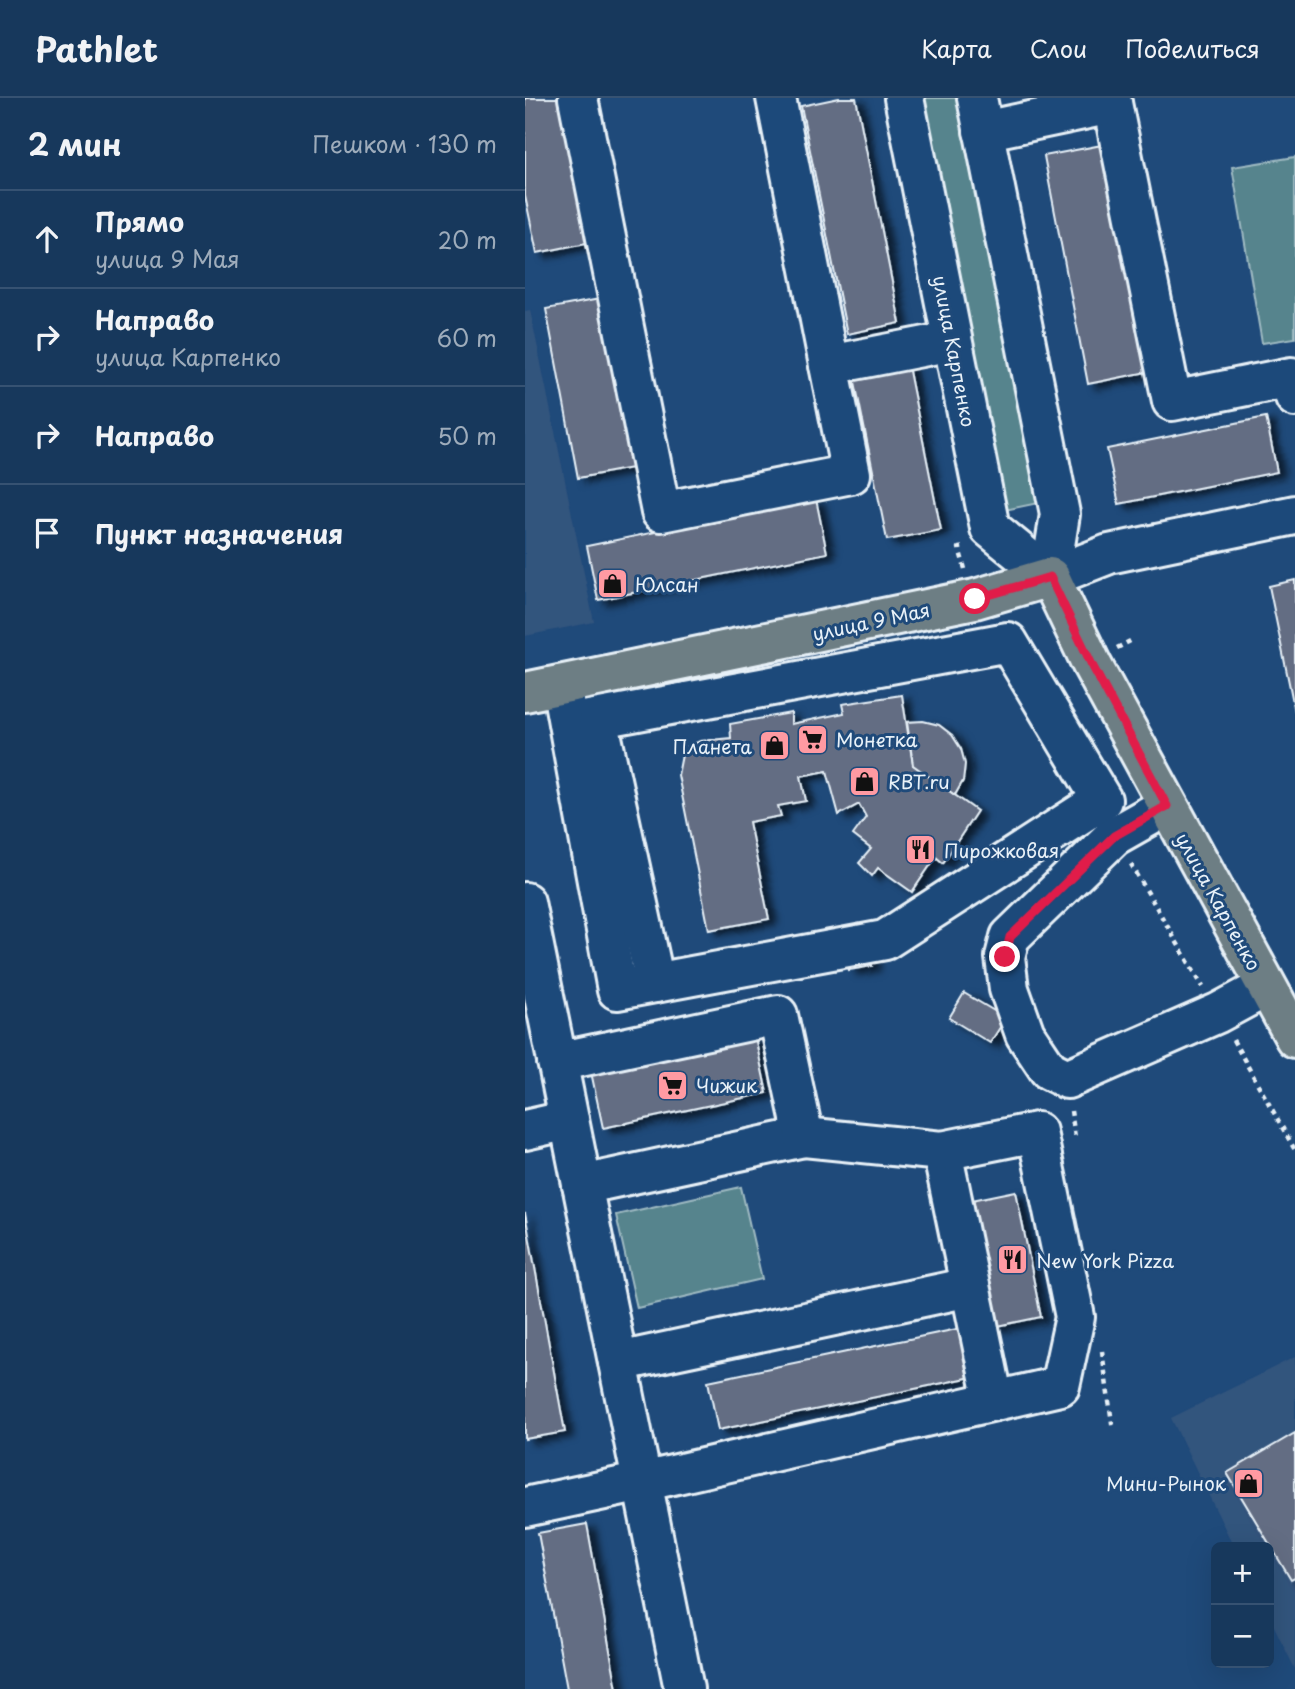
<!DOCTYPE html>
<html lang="ru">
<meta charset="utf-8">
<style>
body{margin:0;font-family:"Playpen Sans",sans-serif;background:#244365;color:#f1f3f6}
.controls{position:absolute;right:21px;bottom:21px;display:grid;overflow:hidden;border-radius:10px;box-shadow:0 7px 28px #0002}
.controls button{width:63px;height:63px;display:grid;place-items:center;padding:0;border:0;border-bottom:2px solid #365272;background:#17385c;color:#f1f3f6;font:35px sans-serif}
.stop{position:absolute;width:21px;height:21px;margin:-16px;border:5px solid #e11d48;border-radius:50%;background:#fff}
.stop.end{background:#e11d48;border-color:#fff;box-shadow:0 2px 7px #0008}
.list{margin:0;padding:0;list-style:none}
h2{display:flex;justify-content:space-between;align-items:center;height:91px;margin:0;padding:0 28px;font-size:30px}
h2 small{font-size:23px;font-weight:400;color:#9eacbb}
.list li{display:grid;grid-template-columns:46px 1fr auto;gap:21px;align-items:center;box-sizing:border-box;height:98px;padding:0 28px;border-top:2px solid #365272}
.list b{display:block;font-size:26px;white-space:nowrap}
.list p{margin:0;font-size:23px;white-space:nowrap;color:#9eacbb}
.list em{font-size:23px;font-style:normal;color:#9eacbb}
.icon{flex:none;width:38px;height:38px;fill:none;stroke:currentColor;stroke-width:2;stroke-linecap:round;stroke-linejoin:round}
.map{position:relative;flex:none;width:770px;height:1591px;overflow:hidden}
header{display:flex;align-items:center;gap:42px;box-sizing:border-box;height:98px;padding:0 35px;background:#17385c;border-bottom:2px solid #365272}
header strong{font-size:33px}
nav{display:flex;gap:38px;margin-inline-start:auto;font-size:24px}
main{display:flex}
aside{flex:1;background:#17385c}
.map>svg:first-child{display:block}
.built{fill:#33547d}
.green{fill:#56848d;stroke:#9fbac2;stroke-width:2}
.building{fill:#636d83;stroke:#e8f1f8;stroke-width:2;filter:url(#shadow)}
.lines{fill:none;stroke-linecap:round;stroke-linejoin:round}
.minor-casing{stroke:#e8f1f8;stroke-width:44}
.major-casing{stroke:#e8f1f8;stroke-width:44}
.path{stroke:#e8f1f8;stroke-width:4.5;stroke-dasharray:5 5;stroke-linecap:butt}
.minor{stroke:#1f4a7a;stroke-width:38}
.major{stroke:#6d7e84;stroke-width:38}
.route{stroke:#e11d48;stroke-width:9}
.labels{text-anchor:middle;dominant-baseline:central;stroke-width:6;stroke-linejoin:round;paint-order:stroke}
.street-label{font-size:19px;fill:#e8f1f8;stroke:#1f4a7a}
.poi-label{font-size:19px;fill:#e8f1f8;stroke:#1f4a7a;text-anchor:start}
</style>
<header>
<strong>Pathlet</strong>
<nav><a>Карта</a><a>Слои</a><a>Поделиться</a></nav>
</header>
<main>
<aside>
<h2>2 мин<small>Пешком · 130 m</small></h2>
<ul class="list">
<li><svg class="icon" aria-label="ahead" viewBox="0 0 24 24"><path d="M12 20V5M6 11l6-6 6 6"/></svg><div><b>Прямо</b><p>улица 9 Мая</p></div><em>20 m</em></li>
<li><svg class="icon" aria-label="right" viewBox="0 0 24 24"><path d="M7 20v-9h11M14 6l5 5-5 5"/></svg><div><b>Направо</b><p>улица Карпенко</p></div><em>60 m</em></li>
<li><svg class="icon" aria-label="right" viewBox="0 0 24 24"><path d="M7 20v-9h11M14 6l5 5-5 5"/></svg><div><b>Направо</b></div><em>50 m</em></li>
<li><svg class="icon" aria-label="arrive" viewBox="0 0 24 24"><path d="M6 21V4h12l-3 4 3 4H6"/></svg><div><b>Пункт назначения</b></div></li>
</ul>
</aside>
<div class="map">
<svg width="770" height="1591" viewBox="0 0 770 1591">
<defs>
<filter id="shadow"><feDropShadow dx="8" dy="4.5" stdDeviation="3.5" flood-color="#0009"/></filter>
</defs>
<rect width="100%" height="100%" fill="#1f4a7a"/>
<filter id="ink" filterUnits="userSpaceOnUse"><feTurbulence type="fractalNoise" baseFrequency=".0143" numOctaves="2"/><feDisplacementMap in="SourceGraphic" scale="14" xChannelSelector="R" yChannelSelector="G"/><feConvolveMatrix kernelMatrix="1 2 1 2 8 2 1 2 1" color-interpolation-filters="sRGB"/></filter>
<g filter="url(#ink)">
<g class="built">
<path d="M 5,212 L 69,524 L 0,538 L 0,213 Z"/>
<path d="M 770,1259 L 770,1571 L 744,1518 L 744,1449 L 709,1449 L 646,1320 Z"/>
</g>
<g class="green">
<path d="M 392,0 L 437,0 L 518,404 L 475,413 Z"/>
<path d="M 770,59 L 770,240 L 737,245 L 707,69 Z"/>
<path d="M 216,1089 L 237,1181 L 112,1210 L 91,1117 Z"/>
</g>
<g class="building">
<path d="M 0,0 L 36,0 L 66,144 L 12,155 L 0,98 Z"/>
<path d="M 314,0 L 331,0 L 375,225 L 322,236 L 276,8 Z"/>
<path d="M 577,47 L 622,274 L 563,286 L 519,58 Z"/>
<path d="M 75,201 L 107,370 L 53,380 L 21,211 Z"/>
<path d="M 382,263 L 416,432 L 362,442 L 328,274 Z"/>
<path d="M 741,319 L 752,374 L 594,406 L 582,351 Z"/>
<path d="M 291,401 L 302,455 L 73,502 L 62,448 Z"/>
<path d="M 770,482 L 770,614 L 744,488 Z"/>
<path d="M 377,597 L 388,667 L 452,713 L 418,765 L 411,759 L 387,794 L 353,770 L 347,778 L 334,765 L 346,751 L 328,737 L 341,719 L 334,706 L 314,717 L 302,673 L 276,678 L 281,703 L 253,708 L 256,718 L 224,724 L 244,821 L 184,832 L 153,677 L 157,657 L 162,649 L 175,643 L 206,640 L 205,626 L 266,615 L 266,626 L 319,615 L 317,606 Z"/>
<path d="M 398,623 L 414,627 L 427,637 L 436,651 L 440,666 L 438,683 L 430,697 L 388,667 L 382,624 Z"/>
<path d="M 345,854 L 347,868 L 324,872 L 322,858 Z"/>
<path d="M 439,895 L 481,920 L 465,945 L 424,920 Z"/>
<path d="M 230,939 L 242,995 L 78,1030 L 66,974 Z"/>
<path d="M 491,1093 L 516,1219 L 468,1229 L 442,1103 Z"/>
<path d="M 0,1115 L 40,1334 L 0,1341 Z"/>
<path d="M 437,1230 L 447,1279 L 193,1332 L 183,1283 Z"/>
<path d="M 770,1335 L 770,1480 L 766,1482 L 702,1375 Z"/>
<path d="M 62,1426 L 92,1591 L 42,1591 L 13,1435 Z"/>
</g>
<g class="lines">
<defs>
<g id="minor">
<path d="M 53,0 L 136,414 L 326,376 L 304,267 L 427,243"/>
<path d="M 251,0 L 304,267"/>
<path d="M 379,0 L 465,430 L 525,479"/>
<path d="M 452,0 L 535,416 L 525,479"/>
<path d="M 586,0 L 647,303 L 766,279 L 770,299"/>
<path d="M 458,33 L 587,6"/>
<path d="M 525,479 L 584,456 L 770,417"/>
<path d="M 36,587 L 92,892 L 360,842 L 577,702 L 483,544 L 43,626"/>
<path d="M 73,621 L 130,885"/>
<path d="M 642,708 L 589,738 L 485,839 L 480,859 L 484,891 L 500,936 L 524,972 L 542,981 L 693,915 L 741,889"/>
<path d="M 0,804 L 159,1591"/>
<path d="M 32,964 L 253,917 L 279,1039 L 57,1087"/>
<path d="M 0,1032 L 44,1022"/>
<path d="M 279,1039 L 417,1053 L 469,1303"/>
<path d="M 93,1264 L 445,1189"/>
<path d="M 0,1409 L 117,1384 L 535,1288 L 550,1219 L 512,1034 L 417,1053"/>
</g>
<path id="major" d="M 0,594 L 450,501 L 525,479 L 567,567 L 770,940"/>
</defs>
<use href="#minor" class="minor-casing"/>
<use href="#major" class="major-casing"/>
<g class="path">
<path d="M 440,471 L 434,450 L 441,449"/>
<path d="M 592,550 L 607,542"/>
<path d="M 606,766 L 678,889"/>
<path d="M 708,942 L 770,1052"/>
<path d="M 546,1013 L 550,1039"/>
<path d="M 577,1253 L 588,1332"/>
</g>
<use href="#minor" class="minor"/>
<use href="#major" class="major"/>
</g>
</g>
<g class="lines" filter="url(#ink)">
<path class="route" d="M 450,501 L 525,479 L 567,567 L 642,708 L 589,738 L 485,839 L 480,859"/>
</g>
<defs>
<symbol id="shop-square" viewBox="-11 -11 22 22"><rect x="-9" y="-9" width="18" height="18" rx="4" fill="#ff9aa2" stroke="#1f4a7a"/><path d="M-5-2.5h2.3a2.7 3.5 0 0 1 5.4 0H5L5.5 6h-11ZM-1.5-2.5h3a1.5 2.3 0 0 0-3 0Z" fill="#111"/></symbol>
<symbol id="supermarket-square" viewBox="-11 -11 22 22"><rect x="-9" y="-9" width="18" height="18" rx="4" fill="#ff9aa2" stroke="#1f4a7a"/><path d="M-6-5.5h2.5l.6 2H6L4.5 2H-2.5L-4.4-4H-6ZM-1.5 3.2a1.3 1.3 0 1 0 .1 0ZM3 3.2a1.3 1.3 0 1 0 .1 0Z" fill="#111"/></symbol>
<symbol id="restaurant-square" viewBox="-11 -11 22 22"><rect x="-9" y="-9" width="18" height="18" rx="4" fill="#ff9aa2" stroke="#1f4a7a"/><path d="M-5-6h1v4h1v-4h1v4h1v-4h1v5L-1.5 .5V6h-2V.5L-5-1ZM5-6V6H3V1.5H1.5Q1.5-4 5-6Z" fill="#111"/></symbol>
</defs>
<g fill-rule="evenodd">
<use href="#shop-square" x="70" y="468" width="35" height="35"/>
<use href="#supermarket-square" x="270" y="624" width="35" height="35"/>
<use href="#shop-square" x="232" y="630" width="35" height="35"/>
<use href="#shop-square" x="322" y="666" width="35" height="35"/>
<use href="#restaurant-square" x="378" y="734" width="35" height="35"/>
<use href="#supermarket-square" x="130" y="970" width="35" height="35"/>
<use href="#restaurant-square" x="470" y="1144" width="35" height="35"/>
<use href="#shop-square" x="706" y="1368" width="35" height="35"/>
</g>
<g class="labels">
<g class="street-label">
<text transform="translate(430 253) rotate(79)">улица Карпенко</text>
<text transform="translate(346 523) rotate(-12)">улица 9 Мая</text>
<text transform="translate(694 803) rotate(61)">улица Карпенко</text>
</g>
<g class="poi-label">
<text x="110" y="486">Юлсан</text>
<text x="311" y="641">Монетка</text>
<text x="227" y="648" text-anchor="end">Планета</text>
<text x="363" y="683">RBT.ru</text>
<text x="419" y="752">Пирожковая</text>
<text x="171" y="987">Чижик</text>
<text x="511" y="1162">New York Pizza</text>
<text x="701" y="1385" text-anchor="end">Мини-Рынок</text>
</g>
</g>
</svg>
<div class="controls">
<button>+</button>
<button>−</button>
</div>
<div class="stop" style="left:450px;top:501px"></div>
<div class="stop end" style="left:480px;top:859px"></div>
</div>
</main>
